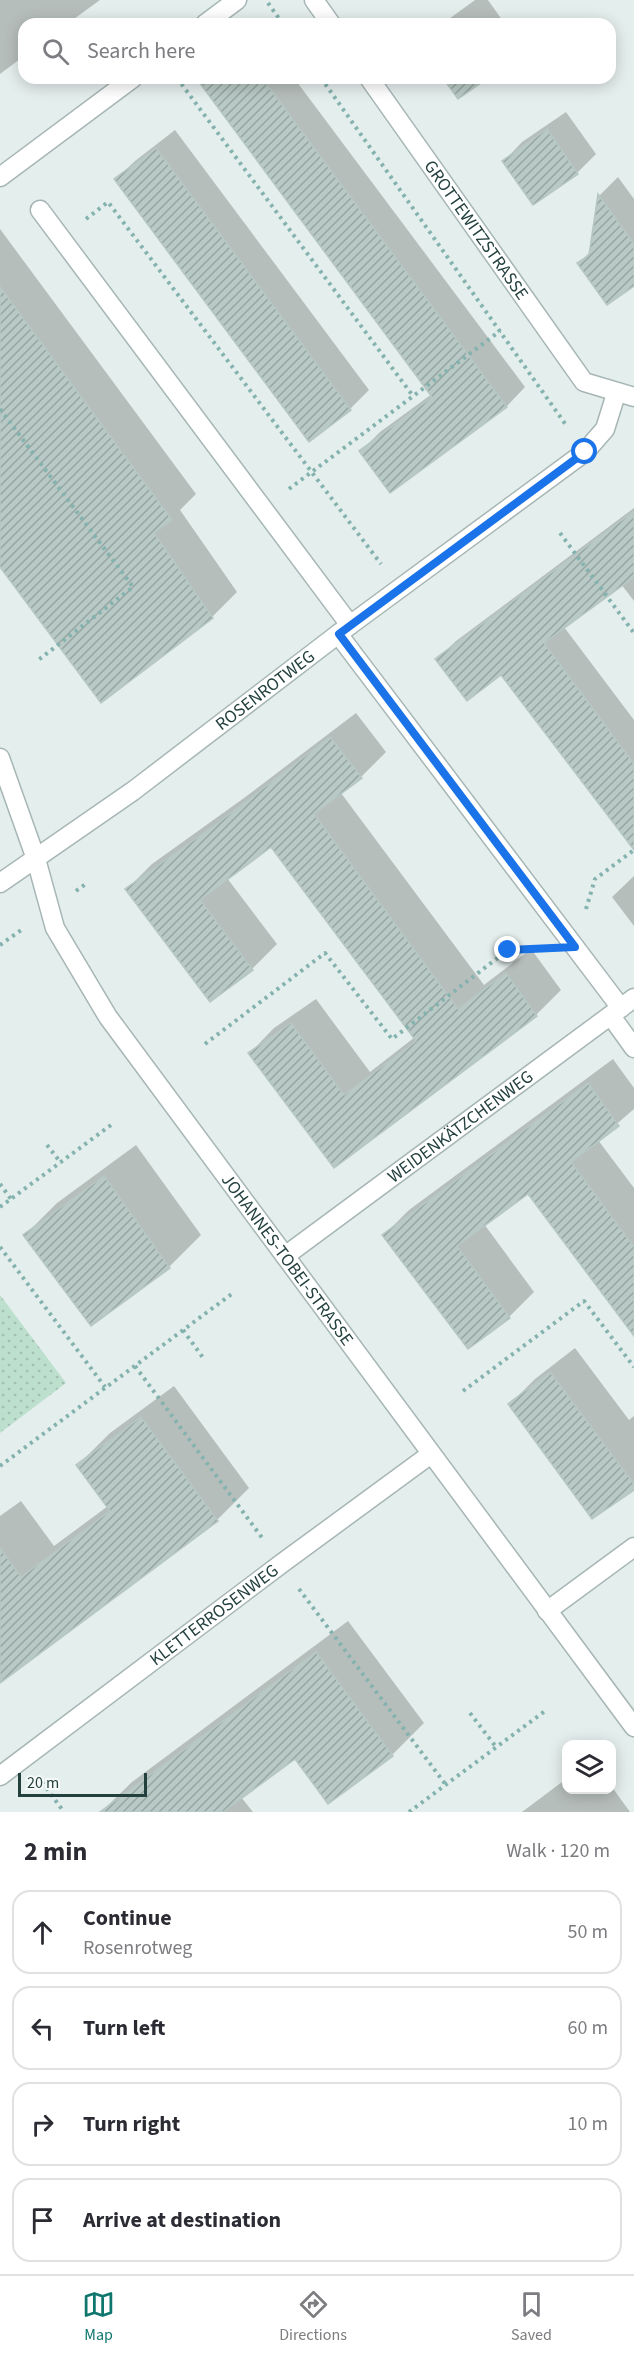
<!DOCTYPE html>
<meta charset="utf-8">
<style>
body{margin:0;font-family:"Source Sans 3",sans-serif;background:#f2f2f3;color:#2b2b33}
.controls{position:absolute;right:18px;bottom:18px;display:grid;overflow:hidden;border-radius:12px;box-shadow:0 3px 15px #0003}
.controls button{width:54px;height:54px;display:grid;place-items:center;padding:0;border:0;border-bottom:2px solid #e1e1e2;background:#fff;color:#2b2b33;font:30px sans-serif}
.scale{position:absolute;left:18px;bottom:15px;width:129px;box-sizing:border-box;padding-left:6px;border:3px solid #23403f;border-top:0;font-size:16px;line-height:21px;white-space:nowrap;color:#23403f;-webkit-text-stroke:4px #f5faf8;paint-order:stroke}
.stop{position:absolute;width:18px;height:18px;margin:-14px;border:4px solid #1a73e8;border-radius:50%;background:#fff}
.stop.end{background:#1a73e8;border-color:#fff;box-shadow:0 2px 6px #0008}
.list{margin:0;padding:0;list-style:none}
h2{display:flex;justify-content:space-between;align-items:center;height:78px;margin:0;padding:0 24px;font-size:26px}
h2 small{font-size:20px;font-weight:400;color:#7c7c81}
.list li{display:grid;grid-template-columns:39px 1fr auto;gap:18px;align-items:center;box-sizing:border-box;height:84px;margin:0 12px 12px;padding:0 12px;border:2px solid #e1e1e2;border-radius:18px}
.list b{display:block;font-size:22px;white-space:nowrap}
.list p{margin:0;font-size:20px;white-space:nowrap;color:#7c7c81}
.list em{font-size:20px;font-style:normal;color:#7c7c81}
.icon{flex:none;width:33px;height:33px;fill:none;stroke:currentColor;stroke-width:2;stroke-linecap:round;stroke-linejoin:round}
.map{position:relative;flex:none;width:634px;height:1812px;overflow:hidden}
.search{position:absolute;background:#fff;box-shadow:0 3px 15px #0003;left:18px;right:18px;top:18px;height:66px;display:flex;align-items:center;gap:15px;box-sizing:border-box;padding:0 21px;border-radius:18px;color:#7c7c81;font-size:22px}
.sheet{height:462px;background:#fff}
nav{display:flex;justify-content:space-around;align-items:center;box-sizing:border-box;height:84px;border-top:2px solid #e1e1e2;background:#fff;font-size:16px;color:#7c7c81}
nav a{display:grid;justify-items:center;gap:3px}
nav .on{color:#0f766e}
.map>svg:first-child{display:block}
.park{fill:url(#park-dots)}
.shadow{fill:#0003}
.building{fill:url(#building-hatch);stroke:#b6c7c4;stroke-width:1.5}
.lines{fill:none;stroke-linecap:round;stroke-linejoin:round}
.service-casing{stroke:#a6b6b5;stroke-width:21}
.minor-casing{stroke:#a6b6b5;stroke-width:21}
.path{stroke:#84b2ae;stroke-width:4;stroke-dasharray:3 4.5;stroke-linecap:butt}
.service{stroke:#fff;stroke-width:18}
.minor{stroke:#fff;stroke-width:18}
.route{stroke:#1a73e8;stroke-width:8}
.labels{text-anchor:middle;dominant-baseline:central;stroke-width:6;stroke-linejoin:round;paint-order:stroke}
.street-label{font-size:18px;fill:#23403f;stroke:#f5faf8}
</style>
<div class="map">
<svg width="634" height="1812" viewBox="0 0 634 1812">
<defs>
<pattern id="park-dots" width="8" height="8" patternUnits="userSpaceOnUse" patternTransform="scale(1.5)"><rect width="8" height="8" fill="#bddfce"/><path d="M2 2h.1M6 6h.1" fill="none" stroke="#a2c0b2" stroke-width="1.8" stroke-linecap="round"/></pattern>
<pattern id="building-hatch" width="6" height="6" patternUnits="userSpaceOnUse" patternTransform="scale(1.5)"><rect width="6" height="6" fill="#b9c9c5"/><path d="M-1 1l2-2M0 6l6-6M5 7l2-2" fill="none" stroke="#96a5a1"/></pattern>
</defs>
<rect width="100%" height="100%" fill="#e4eeec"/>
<path class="park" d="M 0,1295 L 66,1383 L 0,1433 Z"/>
<g class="shadow">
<path d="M 0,0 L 100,0 L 67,24 L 24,24 L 24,56 L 0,74 Z"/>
<path d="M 475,0 L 488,0 L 505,24 L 442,24 Z"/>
<path d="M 198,78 L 294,78 L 525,387 L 507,406 L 390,491 L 361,451 L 380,432 L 432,394 Z"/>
<path d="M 566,112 L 596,154 L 577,173 L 504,161 L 522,142 Z"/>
<path d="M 175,130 L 369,390 L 350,409 L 309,440 L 116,179 L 135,161 Z"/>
<path d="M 618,177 L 634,199 L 634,284 L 579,263 L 591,251 L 600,195 Z"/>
<path d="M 0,229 L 196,494 L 180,510 L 237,592 L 212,617 L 101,701 L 0,565 Z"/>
<path d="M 634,508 L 634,601 L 621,584 L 564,627 L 634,720 L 634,848 L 502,673 L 437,659 L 456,641 Z"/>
<path d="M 356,713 L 386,752 L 361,777 L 341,793 L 484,985 L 531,949 L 561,990 L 536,1015 L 334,1165 L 250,1053 L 274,1028 L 316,999 L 370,1072 L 415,1037 L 271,845 L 227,878 L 277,944 L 252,969 L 127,889 L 152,864 L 244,798 Z"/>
<path d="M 634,876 L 634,926 L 612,897 Z"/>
<path d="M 613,1059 L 634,1088 L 634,1109 L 598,1140 L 634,1188 L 634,1333 L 528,1192 L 484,1224 L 534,1292 L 509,1317 L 384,1235 L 409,1210 Z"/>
<path d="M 136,1145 L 201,1235 L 169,1267 L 91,1324 L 25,1235 L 57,1203 Z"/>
<path d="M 575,1348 L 629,1420 L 634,1416 L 634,1485 L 510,1404 L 535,1379 Z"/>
<path d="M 174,1386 L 249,1488 L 217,1520 L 0,1681 L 0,1516 L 21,1501 L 54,1546 L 108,1506 L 78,1465 L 110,1433 Z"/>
<path d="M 348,1621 L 424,1723 L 392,1755 L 296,1757 L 241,1797 L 253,1812 L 101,1812 L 132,1782 Z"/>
<path d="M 566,1779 L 566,1790 L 612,1790 L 612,1787 L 630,1812 L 522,1812 Z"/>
</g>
<g class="building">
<path d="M 196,78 L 262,78 L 507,407 L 390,493 L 359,451 L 432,397 Z"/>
<path d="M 443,78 L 488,78 L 458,99 Z"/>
<path d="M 547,129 L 578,174 L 533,205 L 502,161 Z"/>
<path d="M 156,148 L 351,410 L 309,442 L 114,179 Z"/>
<path d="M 598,194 L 634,244 L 634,286 L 607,305 L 577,263 L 589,255 Z"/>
<path d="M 0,287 L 172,520 L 154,533 L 213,618 L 101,703 L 0,567 Z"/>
<path d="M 634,511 L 634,577 L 544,643 L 634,764 L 634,850 L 501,675 L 467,701 L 435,659 Z"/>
<path d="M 330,737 L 362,778 L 314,814 L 458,1009 L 506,973 L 537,1016 L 334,1168 L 248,1053 L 291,1023 L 344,1095 L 416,1041 L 271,847 L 200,900 L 253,970 L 210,1002 L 125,889 L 218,823 Z"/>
<path d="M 588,1083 L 619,1126 L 571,1162 L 634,1247 L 634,1336 L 528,1194 L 457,1246 L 510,1318 L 468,1349 L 382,1235 Z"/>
<path d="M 104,1176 L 170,1268 L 91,1326 L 23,1235 Z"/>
<path d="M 550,1372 L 634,1484 L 634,1490 L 592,1519 L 508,1404 Z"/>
<path d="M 141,1417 L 218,1521 L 0,1683 L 0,1548 L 21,1577 L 110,1511 L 76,1465 Z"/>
<path d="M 316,1652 L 393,1756 L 328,1804 L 295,1759 L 223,1812 L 100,1812 Z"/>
</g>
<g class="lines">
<defs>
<g id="service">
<path d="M 40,210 L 350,625"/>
<path d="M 338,634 L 621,1008"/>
<path d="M 611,1016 L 634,1048"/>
</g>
<g id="minor">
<path d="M 314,0 L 331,24"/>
<path d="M 205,24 L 237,0"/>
<path id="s1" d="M 369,78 L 584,382 L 634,397"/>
<path d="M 0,177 L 133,78"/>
<path id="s2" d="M 0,758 L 36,859 L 55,928 L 108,1017 L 634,1727"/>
<path id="s3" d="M 0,883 L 133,791 L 350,625 L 585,452 L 605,429 L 616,394"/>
<path id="s4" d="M 285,1256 L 634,998"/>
<path d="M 547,1611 L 634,1547"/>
<path id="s5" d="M 0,1776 L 281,1564 L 431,1454"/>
</g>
</defs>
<use href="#service" class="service-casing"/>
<use href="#minor" class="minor-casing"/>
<g class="path">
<path d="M 268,3 L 283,24"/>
<path d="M 177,78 L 413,396"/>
<path d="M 321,78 L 566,425"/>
<path d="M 86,219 L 108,202 L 381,564"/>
<path d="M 0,409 L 133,587 L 37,661"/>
<path d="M 289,489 L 500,331"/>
<path d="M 560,533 L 634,633"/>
<path d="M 76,891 L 87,883"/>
<path d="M 586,909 L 595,879 L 634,850"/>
<path d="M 0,945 L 24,928"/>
<path d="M 205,1044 L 325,953 L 392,1039 L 508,950 L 537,949"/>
<path d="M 47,1145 L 61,1163"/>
<path d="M 0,1184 L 11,1199"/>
<path d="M 0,1207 L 111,1125"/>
<path d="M 0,1247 L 105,1387"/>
<path d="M 183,1330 L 204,1359"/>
<path d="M 135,1366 L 263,1539"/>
<path d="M 463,1391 L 584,1301 L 634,1367"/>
<path d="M 0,1466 L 233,1293"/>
<path d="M 299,1589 L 446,1785"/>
<path d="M 470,1713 L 496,1747"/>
<path d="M 42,1782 L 64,1812"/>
<path d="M 409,1812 L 545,1711"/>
</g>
<use href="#service" class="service"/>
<use href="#minor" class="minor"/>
</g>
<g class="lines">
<path class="route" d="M 508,950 L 575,947 L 339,634 L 585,452"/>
</g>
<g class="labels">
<g class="street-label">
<text stroke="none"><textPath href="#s1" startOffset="186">GROTTEWITZSTRASSE</textPath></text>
<text stroke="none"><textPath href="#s3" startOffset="328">ROSENROTWEG</textPath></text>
<text stroke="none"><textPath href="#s4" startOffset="218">WEIDENKÄTZCHENWEG</textPath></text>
<text stroke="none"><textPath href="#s2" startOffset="584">JOHANNES-TOBEI-STRASSE</textPath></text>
<text stroke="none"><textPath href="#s5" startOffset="268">KLETTERROSENWEG</textPath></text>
</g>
</g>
</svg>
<div class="controls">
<button><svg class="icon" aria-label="layers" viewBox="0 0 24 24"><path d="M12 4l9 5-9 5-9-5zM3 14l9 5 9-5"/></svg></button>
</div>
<div class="scale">20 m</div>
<div class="stop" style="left:585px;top:452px"></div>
<div class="stop end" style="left:508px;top:950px"></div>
<div class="search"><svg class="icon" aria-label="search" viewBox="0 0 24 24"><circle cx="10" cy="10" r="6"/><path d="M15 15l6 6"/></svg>Search here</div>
</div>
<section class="sheet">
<h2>2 min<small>Walk · 120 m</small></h2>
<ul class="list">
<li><svg class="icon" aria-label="ahead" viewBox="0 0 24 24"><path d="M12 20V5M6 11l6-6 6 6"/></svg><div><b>Continue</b><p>Rosenrotweg</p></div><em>50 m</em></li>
<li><svg class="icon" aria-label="left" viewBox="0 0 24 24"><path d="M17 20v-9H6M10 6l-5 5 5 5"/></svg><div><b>Turn left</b></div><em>60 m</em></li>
<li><svg class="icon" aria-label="right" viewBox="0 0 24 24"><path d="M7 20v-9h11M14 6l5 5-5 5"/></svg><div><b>Turn right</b></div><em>10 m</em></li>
<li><svg class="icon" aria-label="arrive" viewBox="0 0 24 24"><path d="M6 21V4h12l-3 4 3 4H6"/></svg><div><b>Arrive at destination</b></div></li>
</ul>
</section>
<nav>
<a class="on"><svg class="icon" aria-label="map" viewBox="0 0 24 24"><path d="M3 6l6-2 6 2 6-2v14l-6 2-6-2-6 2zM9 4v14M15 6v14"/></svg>Map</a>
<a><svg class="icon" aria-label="directions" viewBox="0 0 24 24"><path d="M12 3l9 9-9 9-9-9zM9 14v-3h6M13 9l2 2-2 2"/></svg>Directions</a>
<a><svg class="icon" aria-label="saved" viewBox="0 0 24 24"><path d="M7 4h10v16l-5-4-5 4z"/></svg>Saved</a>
</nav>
